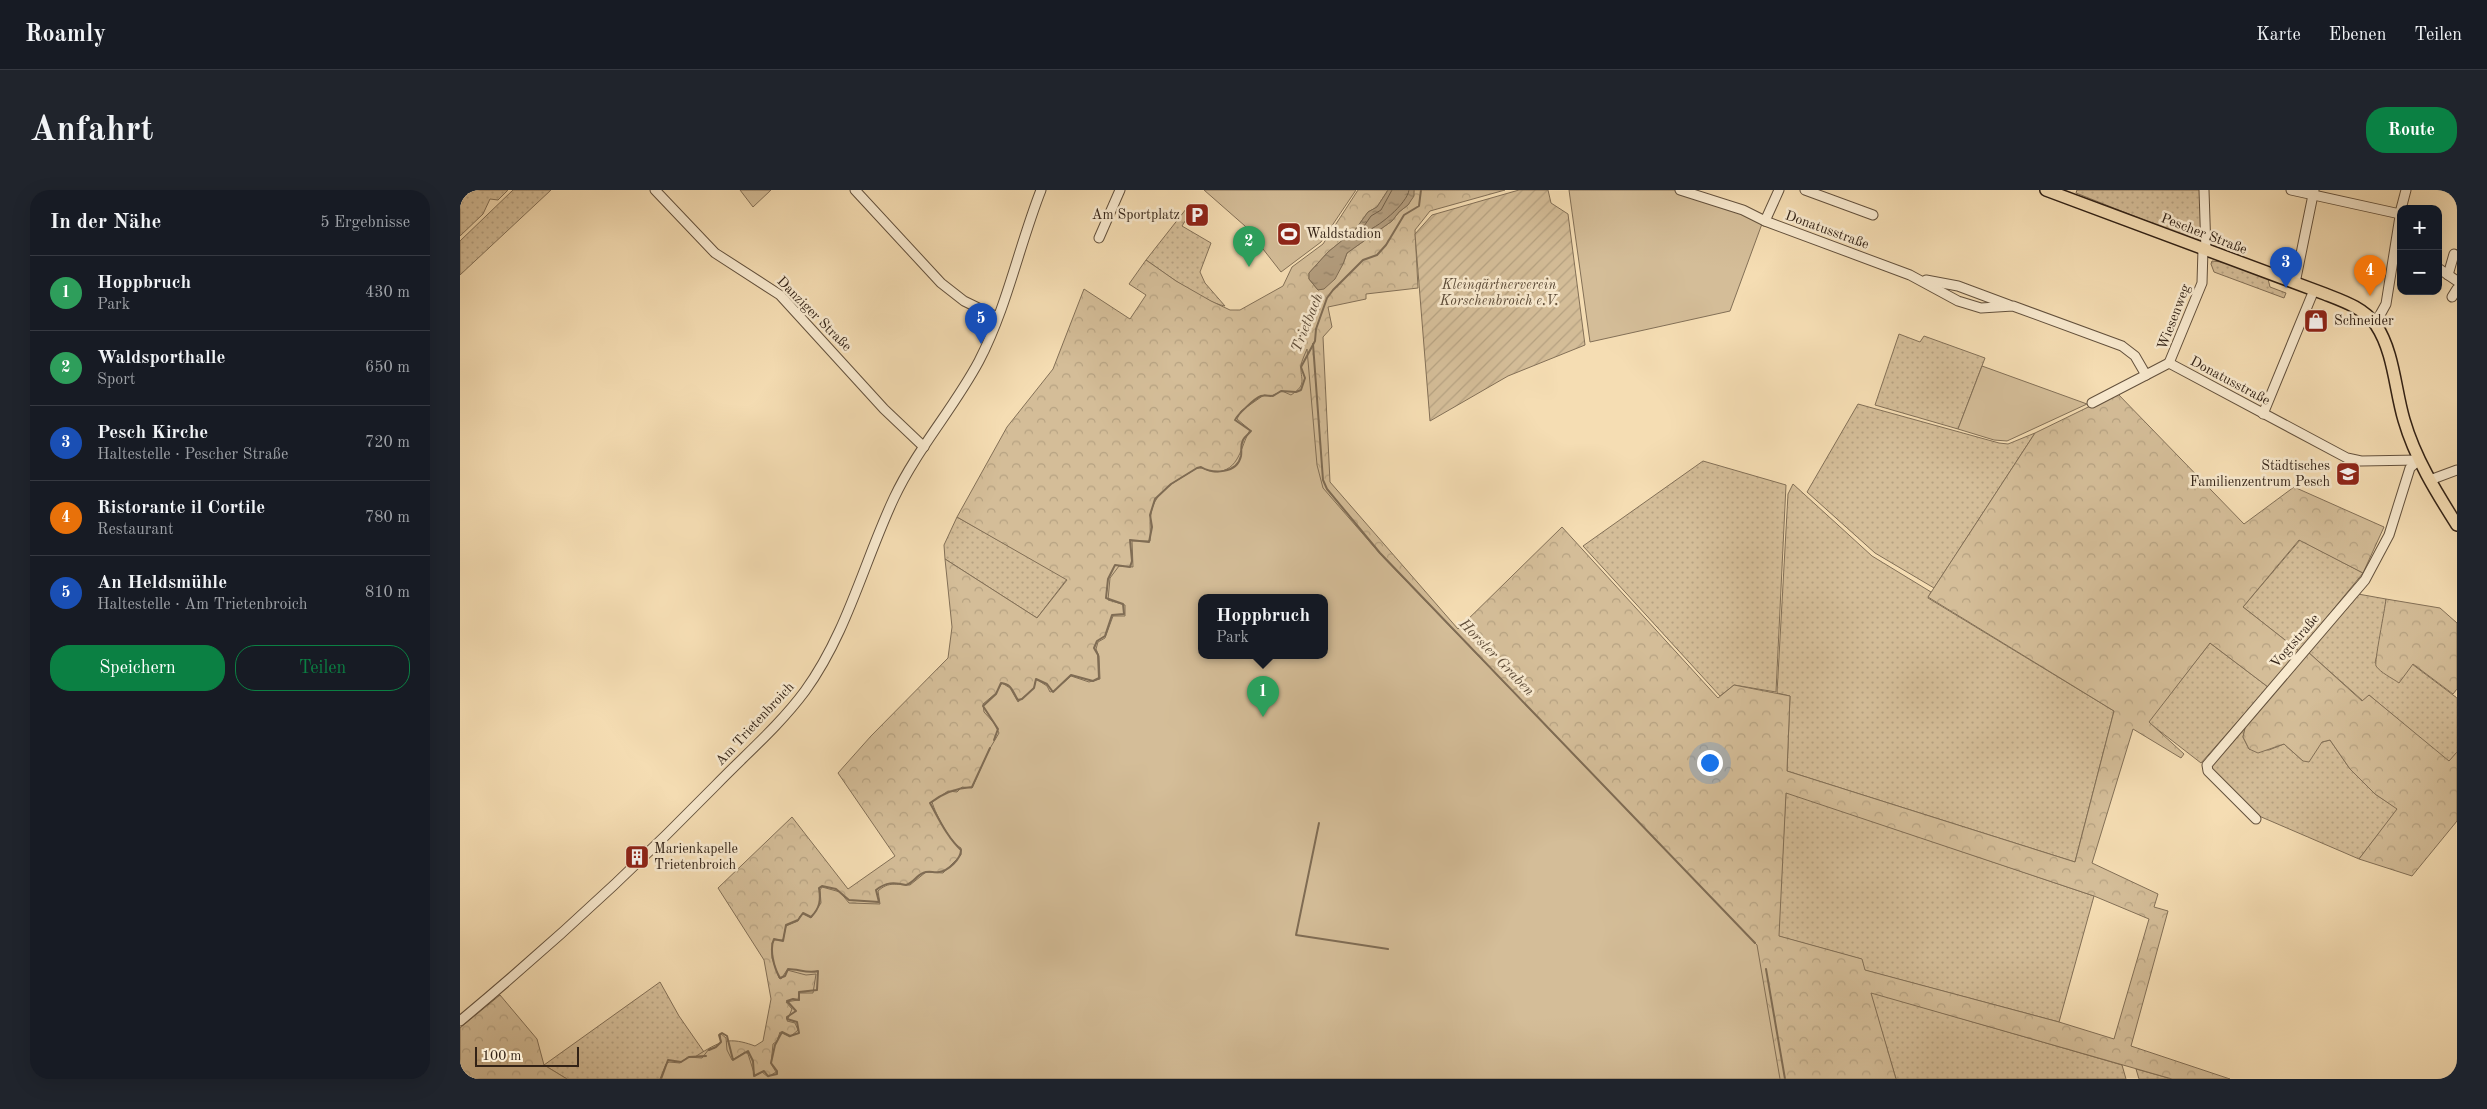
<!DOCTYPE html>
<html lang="de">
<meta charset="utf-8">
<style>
body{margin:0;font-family:"Old Standard TT",serif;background:#20242c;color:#f1f3f6}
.controls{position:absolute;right:15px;top:15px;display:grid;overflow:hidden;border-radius:10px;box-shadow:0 5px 20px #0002}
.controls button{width:45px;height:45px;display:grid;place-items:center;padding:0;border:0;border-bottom:1px solid #363941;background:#171b24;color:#f1f3f6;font:25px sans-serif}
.scale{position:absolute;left:15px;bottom:12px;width:104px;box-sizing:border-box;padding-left:5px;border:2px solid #322216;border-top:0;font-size:14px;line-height:18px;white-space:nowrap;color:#322216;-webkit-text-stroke:4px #f8e9ce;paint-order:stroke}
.you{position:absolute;left:1249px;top:572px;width:18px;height:18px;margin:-12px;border:4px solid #fff;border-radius:50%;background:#1a73e8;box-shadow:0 0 0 8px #1a73e833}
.badge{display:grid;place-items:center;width:32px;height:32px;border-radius:50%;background:#0b8043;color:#fff;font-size:16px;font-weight:700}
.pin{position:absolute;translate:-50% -41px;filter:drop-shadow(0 1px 2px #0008)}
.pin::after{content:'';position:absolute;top:26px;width:18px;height:15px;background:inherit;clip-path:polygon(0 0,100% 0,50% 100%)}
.popup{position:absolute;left:738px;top:404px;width:130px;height:65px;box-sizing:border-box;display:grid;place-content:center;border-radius:10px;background:#171b24;filter:drop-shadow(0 1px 4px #0005);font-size:16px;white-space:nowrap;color:#9ea1a6}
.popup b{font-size:19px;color:#f1f3f6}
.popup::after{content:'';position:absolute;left:50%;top:100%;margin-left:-10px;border:10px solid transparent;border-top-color:#171b24}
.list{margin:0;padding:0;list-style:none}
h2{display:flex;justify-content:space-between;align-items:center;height:65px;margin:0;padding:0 20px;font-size:21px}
h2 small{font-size:16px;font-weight:400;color:#9ea1a6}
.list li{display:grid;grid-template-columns:32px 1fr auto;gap:15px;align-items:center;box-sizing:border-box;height:75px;padding:0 20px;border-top:1px solid #363941}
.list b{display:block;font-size:19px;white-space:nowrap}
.list p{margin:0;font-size:16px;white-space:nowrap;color:#9ea1a6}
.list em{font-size:16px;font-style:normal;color:#9ea1a6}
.actions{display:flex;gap:10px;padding:15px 20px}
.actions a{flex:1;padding:11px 0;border:1px solid #0b8043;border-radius:20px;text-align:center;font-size:18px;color:#0b8043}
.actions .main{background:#0b8043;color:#fff}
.map{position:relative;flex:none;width:1997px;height:889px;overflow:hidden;border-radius:20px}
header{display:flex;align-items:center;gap:30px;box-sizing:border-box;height:70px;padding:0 25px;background:#171b24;border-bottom:1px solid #363941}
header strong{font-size:24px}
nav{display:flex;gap:28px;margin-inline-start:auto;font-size:18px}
.intro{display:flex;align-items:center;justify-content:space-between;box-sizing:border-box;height:120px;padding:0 30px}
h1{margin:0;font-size:35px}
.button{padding:12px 22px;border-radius:20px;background:#0b8043;color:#fff;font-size:18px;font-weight:700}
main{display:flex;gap:30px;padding:0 30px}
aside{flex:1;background:#171b24;border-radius:20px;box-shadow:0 5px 20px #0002}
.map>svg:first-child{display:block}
.grass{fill:url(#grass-dots);stroke:#837057}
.forest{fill:url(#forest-crowns);stroke:#837057;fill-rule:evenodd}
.park{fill:#d4bd98;stroke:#837057;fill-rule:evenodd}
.garden{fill:url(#garden-furrows);stroke:#837057}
.water{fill:url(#water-ripples);stroke:#7f6c54}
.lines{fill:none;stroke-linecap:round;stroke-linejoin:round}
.shore{stroke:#72604a;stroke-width:1}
.stream{stroke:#7f6c54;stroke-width:2}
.minor-casing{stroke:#63513d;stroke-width:11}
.major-casing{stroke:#322216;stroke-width:14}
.minor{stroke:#f8e9ce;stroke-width:9}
.major{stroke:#f5ddb3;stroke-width:11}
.labels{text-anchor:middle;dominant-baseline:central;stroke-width:5;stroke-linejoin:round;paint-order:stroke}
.poi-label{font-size:14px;fill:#322216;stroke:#f8e9ce;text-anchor:start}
.street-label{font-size:14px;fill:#322216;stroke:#f8e9ce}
.park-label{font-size:14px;font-style:italic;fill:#5a4936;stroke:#f8e9ce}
.water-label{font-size:15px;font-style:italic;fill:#5f4d3a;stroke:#f8e9ce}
</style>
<header>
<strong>Roamly</strong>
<nav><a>Karte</a><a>Ebenen</a><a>Teilen</a></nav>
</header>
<div class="intro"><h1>Anfahrt</h1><a class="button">Route</a></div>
<main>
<aside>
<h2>In der Nähe<small>5 Ergebnisse</small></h2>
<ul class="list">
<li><span class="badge" style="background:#2e9e5b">1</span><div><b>Hoppbruch</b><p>Park</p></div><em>430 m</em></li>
<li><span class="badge" style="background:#2e9e5b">2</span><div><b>Waldsporthalle</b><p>Sport</p></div><em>650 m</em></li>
<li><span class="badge" style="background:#1a4fb4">3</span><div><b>Pesch Kirche</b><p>Haltestelle · Pescher Straße</p></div><em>720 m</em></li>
<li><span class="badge" style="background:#e8710a">4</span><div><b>Ristorante il Cortile</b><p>Restaurant</p></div><em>780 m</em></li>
<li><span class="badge" style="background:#1a4fb4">5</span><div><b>An Heldsmühle</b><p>Haltestelle · Am Trietenbroich</p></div><em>810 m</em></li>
</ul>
<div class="actions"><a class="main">Speichern</a><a>Teilen</a></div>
</aside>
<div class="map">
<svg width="1997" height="889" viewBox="0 0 1997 889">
<defs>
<pattern id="grass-dots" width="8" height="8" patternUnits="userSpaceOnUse" patternTransform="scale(1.25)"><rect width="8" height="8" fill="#d4bd98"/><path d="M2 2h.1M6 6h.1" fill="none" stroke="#b6a282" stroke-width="1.8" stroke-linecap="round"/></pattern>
<pattern id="forest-crowns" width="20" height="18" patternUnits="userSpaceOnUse" patternTransform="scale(1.25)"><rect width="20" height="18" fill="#d4bd98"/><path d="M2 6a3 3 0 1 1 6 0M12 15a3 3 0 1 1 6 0" fill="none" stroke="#b6a282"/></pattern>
<pattern id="garden-furrows" width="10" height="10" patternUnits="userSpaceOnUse" patternTransform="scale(1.25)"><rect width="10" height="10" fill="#d4bd98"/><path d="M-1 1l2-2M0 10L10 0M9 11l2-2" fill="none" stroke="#b6a282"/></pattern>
<pattern id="water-ripples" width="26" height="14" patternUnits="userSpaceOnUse" patternTransform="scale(1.25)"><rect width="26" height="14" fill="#b39d7e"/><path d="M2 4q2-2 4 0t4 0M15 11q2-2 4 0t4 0" fill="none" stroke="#928066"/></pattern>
</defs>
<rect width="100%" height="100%" fill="#f5ddb3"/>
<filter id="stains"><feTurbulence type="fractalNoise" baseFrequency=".004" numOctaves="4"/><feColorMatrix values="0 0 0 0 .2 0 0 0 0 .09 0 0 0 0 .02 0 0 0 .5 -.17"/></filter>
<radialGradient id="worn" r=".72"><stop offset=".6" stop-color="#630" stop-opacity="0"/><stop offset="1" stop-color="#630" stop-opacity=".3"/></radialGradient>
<g class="grass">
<path d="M 0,0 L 48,0 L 38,10 L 30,9 L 23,24 L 0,46 Z"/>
<path d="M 53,0 L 91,0 L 0,85 L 0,51 Z"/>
<path d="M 1617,0 L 1742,0 L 1742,47 L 1737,51 L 1616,3 Z"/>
<path d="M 730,14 L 734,17 L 722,36 L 751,53 L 740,82 L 745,93 L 765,116 C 742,112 705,83 686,70 Z"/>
<path d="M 1752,71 C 1772,72 1791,82 1808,89 L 1810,97 L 1826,103 L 1824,108 L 1754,82 L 1751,74 Z"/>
<path d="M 1439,144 L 1460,152 L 1464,146 L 1525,168 L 1498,239 L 1415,215 Z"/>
<path d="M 1398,214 L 1539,253 L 1548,254 L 1575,243 L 1474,398 L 1415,363 L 1347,302 Z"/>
<path d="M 1243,271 L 1326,295 L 1316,502 L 1274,495 L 1260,506 L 1123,356 Z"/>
<path d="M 1333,294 L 1412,366 L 1471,402 L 1468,408 L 1654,521 L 1615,672 L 1327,581 L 1330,506 L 1317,503 L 1328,304 Z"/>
<path d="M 497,327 L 607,389 L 577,428 L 485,369 L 484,355 Z"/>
<path d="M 1840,350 L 1903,383 L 1839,461 L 1783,417 Z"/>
<path d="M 1898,404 L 1926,409 L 1923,440 L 1915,473 L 1952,474 L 1997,508 L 1997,562 L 1989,572 L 1909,505 L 1903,511 L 1848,462 Z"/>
<path d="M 1750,453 L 1808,497 L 1741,573 L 1688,532 Z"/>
<path d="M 1786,534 L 1783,547 L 1789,559 L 1809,560 L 1824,554 L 1843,571 L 1862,552 L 1870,550 L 1890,579 L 1915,604 L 1938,619 L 1899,669 L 1799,626 L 1749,577 Z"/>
<path d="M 1326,602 L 1634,706 L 1599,832 L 1404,780 L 1401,769 L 1318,746 Z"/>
<path d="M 200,792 L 219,826 L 244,862 L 205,889 L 107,889 L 84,875 Z"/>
<path d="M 1410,802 L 1662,875 L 1666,889 L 1436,889 Z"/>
<path d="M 1676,879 L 1712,889 L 1679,889 Z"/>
</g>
<g class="forest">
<path d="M 898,0 L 928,0 L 917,17 L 908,22 L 895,40 L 868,62 L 849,83 L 849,89 L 858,100 L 864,98 L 883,74 L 887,63 L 932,31 L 939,22 L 948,15 L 953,6 L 954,0 L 1045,0 L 970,21 L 955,40 L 958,98 L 906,104 L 906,109 L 868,117 L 872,137 L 863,147 L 870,292 L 998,439 L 1102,337 L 1258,508 L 1274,495 L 1330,506 L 1327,581 L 1615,672 L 1654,521 L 1468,407 L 1575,243 L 1657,203 L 1784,334 L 1834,297 L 1924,337 L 1903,383 L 1839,350 L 1783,417 L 1839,461 L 1808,497 L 1750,453 L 1689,532 L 1724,564 L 1721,568 L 1673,539 L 1632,673 L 1698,704 L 1694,717 L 1708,721 L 1671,856 L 1770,889 L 1712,889 L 1411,803 L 1436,889 L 206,889 C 219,878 251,853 268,851 C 277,850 287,853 295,856 L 303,851 L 311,809 L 304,770 L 258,698 L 332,627 L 388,699 L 435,666 L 378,583 L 411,546 L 488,468 L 492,437 L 485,369 L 577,428 L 607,390 L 497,327 L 547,237 L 593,179 L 624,99 L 670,129 L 686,105 L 669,94 L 686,70 L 716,91 L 751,111 L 770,120 L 780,120 L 823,96 L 832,77 L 863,54 ZM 742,408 L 864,408 L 864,466 L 742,466 ZM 1326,603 L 1634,706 L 1689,729 L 1654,849 L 1599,832 L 1405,780 L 1402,769 L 1319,746 Z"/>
<path d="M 1926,409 L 1980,418 L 1997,433 L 1997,499 L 1993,504 L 1953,474 L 1939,493 C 1932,488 1921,483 1916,476 C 1914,473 1925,419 1926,409 Z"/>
<path d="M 1848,462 L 1902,511 L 1909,505 L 1989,571 L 1997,562 L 1997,631 L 1952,686 L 1899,669 L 1937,619 L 1915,604 L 1890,579 L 1870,550 L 1862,552 L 1849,572 L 1843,571 L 1824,554 L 1798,563 L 1789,559 L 1783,547 L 1786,534 Z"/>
<path d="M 40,805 L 77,849 L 84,875 L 107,889 L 0,889 L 0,838 Z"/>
</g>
<g class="park">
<path d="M 280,0 L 311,0 L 293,17 Z"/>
<path d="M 744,0 L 896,0 L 861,52 L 821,82 L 785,36 Z"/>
<path d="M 1109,0 L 1218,0 L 1303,31 L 1270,121 L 1130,152 Z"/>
<path d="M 847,159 L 857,275 L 863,298 L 922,366 L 1297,755 L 1320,889 L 200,889 L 206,874 L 209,872 L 220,873 L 228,867 L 242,868 L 249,859 L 255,858 L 261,852 L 260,843 L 266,848 L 267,860 L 272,870 L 285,862 L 288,864 L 295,886 L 302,882 L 308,887 L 316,882 L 311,874 L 313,854 L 317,851 L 320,842 L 330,847 L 338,840 L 335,833 L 327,831 L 332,819 L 326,812 L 338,810 L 339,803 L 353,803 L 356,784 L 346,785 L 327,780 L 321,789 L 319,788 L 312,768 L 312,753 L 314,750 L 323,750 L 326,736 L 338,731 L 340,726 L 343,724 L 351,728 L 361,713 L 360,700 L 362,697 L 380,702 L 389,713 L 420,714 L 418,701 C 429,691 436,695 450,695 L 466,682 L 483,683 L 501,665 L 501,658 C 490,652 476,625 472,612 L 488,601 L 497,602 L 502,597 L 512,598 L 529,560 L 539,543 L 534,533 L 524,522 L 523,514 L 536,503 L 542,493 L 550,498 L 558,512 L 574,498 L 576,489 L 587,496 L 590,502 L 594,501 L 611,486 L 629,492 L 640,489 L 639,466 L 636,459 L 638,452 L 645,448 L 653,426 L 665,426 L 665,415 L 648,410 L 650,388 L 659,376 L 673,377 L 672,351 L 690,351 C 691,342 689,332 691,324 C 694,300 719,290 737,278 C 744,277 748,282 755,282 C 780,281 780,257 790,240 L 777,229 L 781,221 L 804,205 L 811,206 L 822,201 L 831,205 C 848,194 840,190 841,175 C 842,170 845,164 847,159 ZM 742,408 L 864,408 L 864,466 L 742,466 Z"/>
<path d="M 1522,176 L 1627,214 L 1547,251 L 1534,250 L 1498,239 Z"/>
</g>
<path class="garden" d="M 1059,0 L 1088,0 L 1091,13 L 1108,24 L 1125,155 L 1048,186 L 970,231 L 955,44 L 972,25 Z"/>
<path class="water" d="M 928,0 L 954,0 L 954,6 L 948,15 L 939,22 L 932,31 L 887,63 L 883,74 L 875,89 L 864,99 L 858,100 L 849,89 L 849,83 L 868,62 L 895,40 L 908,22 L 917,17 Z"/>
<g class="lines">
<path class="shore" d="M 932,0 L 921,20 L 911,26 L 902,39 L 903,42 C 916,40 948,13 949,0"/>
<g class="stream">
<path d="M 853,154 L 863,290 L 867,299 L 920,363 L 1295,753"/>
<path d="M 534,550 L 538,539 L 523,516 L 536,504 L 541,493 C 552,494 552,501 558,510 L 562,509 L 574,498 L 576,489 L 587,494 L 593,502 L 611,485 L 633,491 L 639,488 L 638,465 L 634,458 L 637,451 L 645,446 L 652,425 L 664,424 L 663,414 L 646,408 L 648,389 L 655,375 L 670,377 L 672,371 L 670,350 L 689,352 L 692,337 L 690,325 L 695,309 L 711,294 L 737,278 L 741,277 C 753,284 777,284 781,266 C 782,260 780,256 783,250 C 785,246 789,244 791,241 L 775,230 C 777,225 795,208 801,206 C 804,205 809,206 813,206 L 821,201 L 836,202 L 841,200 L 845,188 L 841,177 L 855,151 L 856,139 L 867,108 L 873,100 L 903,70 L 917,65 L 926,55 L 944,25 L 959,16 L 961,0"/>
<path d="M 859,633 L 836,745 L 928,759"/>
<path d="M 1306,779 L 1325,889"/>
<path d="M 249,860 L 256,857 L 261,852 L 259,845 L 262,843 L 267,846 L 273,870 L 288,861 L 293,871 L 294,886 L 304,881 L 308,886 L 317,884 L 317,881 L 311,873 L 315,855 L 322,842 L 330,846 L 339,843 L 337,832 L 327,829 L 327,827 L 336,821 L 327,811 L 333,809 L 339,810 L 339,802 L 357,800 L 358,781 C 347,784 339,779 328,779 L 325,786 L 320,788 C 314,778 309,759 314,749 L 323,751 L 326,735 L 338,730 L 343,723 L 351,727 C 360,718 361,710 359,698 L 362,696 L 376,699 L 389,710 L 419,712 L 416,700 C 426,692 434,692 446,695 C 453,693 456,686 463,683 C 469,680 473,683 479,682 C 488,681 501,669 501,660 C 487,647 479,629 470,613 C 483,603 496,598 512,597 L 530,558"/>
<path d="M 201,889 L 208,870 L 221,872 L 229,867 L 246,866"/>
</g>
<defs>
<g id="minor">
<path d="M 195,0 L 255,63 L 320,105 L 424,219 L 464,257"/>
<path d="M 395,0 L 481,93 L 504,111 L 537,127"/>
<path d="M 1220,0 L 1283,20 L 1305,31 L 1450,85 L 1498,111 L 1521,118 L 1553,116 L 1662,156 L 1675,166 L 1686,185 L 1709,173 L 1887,268 L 1901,271 L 1959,270"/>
<path d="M 1345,0 L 1413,25"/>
<path d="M 1744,0 L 1746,61"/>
<path d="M 1831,0 L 1940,24"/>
<path d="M 1941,19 L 1946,0"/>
<path d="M 1305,31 L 1319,0"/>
<path d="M 639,48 L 660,0"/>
<path d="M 1978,78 L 1997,91"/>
<path d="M 1988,85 L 1994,64"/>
<path d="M 1466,90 L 1498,96 L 1549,115"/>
<path d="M 1835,93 L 1854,0"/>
<path d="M 1992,107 L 1997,99"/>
<path d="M 1915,134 L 1926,114 L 1941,20"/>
<path d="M 1709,173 L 1742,93 L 1743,59"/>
<path d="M 1632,213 L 1686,185"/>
<path d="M 1803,224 L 1854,100"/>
<path d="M 1970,290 L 1997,280"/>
<path d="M 1796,629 L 1748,581 L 1747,575 L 1905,390 L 1929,345 L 1950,278 L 1959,270"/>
<path d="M 0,831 C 89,757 175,678 256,595 C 286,564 319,536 345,501 C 387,443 404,372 434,308 C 457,259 494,218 519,171 C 547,117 559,56 581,0"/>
</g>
<path id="major" d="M 1586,0 L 1865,104 C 1883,111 1904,118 1916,135 C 1934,162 1935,200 1944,230 C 1955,268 1976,302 1997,335"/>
</defs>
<use href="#minor" class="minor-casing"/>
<use href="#major" class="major-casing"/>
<use href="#minor" class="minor"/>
<use href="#major" class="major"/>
</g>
<defs>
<symbol id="parking-square" viewBox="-11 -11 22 22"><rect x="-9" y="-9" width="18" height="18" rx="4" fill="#8f2418" stroke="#f8e9ce"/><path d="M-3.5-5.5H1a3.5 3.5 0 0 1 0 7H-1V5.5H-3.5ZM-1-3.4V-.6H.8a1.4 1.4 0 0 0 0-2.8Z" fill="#fff"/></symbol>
<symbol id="stadium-square" viewBox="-11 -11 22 22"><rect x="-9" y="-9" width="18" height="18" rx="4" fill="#8f2418" stroke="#f8e9ce"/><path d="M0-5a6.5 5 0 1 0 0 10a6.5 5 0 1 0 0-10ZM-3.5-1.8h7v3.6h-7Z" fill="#fff"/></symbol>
<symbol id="shop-square" viewBox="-11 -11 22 22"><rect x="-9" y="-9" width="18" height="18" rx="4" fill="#8f2418" stroke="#f8e9ce"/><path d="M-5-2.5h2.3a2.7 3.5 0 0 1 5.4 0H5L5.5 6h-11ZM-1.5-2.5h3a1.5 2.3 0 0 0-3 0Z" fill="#fff"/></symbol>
<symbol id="school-square" viewBox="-11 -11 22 22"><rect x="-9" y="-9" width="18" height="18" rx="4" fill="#8f2418" stroke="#f8e9ce"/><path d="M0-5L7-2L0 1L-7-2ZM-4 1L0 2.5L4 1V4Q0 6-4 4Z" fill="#fff"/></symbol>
<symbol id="building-square" viewBox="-11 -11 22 22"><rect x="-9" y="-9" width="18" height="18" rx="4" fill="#8f2418" stroke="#f8e9ce"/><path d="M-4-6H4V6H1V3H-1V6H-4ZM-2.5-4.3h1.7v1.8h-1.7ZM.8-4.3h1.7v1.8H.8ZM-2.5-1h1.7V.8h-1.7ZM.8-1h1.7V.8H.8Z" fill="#fff"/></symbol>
</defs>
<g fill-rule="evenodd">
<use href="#parking-square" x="723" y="11" width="28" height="28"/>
<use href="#stadium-square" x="815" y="30" width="28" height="28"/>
<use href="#shop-square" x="1842" y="117" width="28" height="28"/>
<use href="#school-square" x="1874" y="270" width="28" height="28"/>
<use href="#building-square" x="163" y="653" width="28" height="28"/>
</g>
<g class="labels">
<g class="poi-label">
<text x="720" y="25" text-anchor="end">Am Sportplatz</text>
<text x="846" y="44">Waldstadion</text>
<text x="1874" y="131">Schneider</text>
<text x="1870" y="276" text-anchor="end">Städtisches<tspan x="1870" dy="16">Familienzentrum Pesch</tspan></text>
<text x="194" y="659">Marienkapelle<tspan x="194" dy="16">Trietenbroich</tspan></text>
</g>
<g class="street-label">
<text transform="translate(1367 40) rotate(20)">Donatusstraße</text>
<text transform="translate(1744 44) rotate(21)">Pescher Straße</text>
<text transform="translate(354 124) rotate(45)">Danziger Straße</text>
<text transform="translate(1714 127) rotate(-69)">Wiesenweg</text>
<text transform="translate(1770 191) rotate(28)">Donatusstraße</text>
<text transform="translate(1835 451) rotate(-49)">Vogtstraße</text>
<text transform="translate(295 534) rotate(-47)">Am Trietenbroich</text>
</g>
<g class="park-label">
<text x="1039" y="95">Kleingärtnerverein<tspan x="1039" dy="16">Korschenbroich e.V.</tspan></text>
</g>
<g class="water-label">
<text transform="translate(848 133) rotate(-68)">Trietbach</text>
<text transform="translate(1036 468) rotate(46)">Horster Graben</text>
</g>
</g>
<rect width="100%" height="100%" filter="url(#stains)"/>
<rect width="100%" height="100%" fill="url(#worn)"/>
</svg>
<div class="controls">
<button>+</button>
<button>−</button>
</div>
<div class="scale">100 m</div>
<div class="you"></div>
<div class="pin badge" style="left:803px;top:527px;background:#2e9e5b">1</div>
<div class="popup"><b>Hoppbruch</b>Park</div>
<div class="pin badge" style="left:789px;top:77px;background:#2e9e5b">2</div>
<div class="pin badge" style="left:1826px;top:98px;background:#1a4fb4">3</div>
<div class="pin badge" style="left:1910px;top:106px;background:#e8710a">4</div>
<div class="pin badge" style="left:521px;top:154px;background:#1a4fb4">5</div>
</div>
</main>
